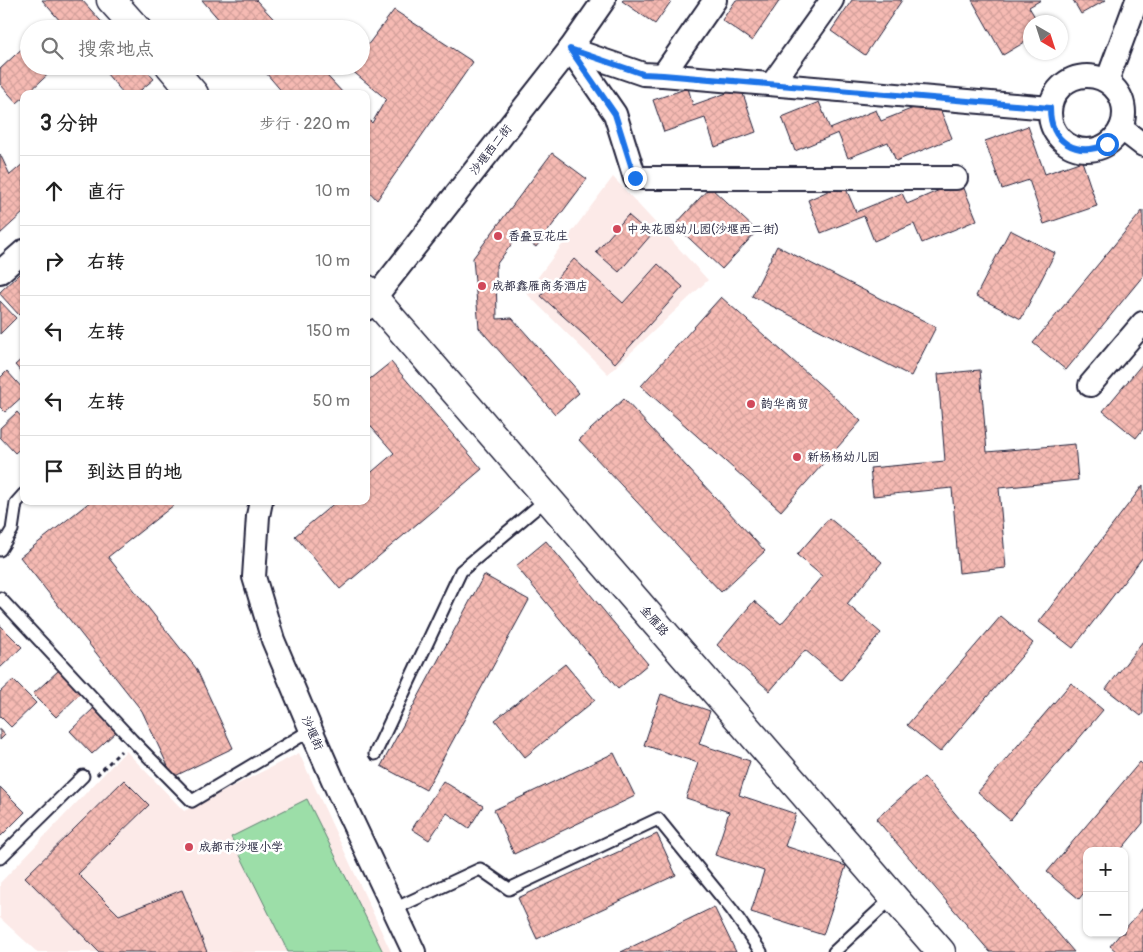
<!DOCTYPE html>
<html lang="zh">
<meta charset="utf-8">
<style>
body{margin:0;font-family:Pangolin,"LXGW WenKai TC",sans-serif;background:#f2f2f2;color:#222}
.controls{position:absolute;right:15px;bottom:15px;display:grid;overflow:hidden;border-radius:10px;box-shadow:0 1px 4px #0004}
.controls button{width:45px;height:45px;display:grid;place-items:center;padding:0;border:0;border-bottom:1px solid #e0e0e0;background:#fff;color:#222;font:25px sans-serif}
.compass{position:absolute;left:1023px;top:15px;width:45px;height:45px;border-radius:50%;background:#fff;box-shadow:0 1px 4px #0004;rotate:141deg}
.stop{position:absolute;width:15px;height:15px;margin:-11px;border:4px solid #1a73e8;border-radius:50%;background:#fff}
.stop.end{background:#1a73e8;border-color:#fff;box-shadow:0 1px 5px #0008}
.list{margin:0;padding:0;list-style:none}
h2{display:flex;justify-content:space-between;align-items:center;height:65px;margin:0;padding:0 20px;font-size:21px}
h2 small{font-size:16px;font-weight:400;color:#767676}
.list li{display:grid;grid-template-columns:32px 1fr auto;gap:15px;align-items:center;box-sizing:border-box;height:70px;padding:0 20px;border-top:1px solid #e0e0e0}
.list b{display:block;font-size:19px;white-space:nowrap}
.list em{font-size:16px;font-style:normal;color:#767676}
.icon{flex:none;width:28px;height:28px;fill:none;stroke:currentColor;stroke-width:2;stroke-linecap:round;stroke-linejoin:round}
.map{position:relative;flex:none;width:1143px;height:952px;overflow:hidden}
.search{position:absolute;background:#fff;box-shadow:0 1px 4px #0004;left:20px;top:20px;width:350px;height:55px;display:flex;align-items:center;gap:12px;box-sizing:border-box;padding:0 18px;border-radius:28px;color:#767676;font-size:19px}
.panel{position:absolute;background:#fff;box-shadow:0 1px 4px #0004;left:20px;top:90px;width:350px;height:415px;border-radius:10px}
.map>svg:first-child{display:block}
.built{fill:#fceae8}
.pitch{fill:#9cdea8;stroke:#5f8072}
.building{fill:url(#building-cross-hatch);stroke:#22223b}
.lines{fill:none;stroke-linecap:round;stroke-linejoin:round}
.service-casing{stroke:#22223b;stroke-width:15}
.minor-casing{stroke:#22223b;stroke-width:26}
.tertiary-casing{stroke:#22223b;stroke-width:31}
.path{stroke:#22223b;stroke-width:3;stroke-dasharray:4 4;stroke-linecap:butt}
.service{stroke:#fff;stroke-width:11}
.minor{stroke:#fff;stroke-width:22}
.tertiary{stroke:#fff;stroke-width:28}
.route{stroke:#1a73e8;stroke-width:6}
.poi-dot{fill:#d1495b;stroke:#fff;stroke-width:2}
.labels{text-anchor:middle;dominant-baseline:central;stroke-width:5;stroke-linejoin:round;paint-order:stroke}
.street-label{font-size:12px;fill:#22223b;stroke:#fff}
.poi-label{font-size:12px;fill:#22223b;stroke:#fff;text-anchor:start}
</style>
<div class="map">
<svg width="1143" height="952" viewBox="0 0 1143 952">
<defs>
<pattern id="building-cross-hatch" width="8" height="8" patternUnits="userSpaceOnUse" patternTransform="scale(1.25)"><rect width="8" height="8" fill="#f6bab3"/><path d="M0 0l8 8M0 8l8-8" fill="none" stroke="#d3a09b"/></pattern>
</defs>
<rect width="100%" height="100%" fill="#fff"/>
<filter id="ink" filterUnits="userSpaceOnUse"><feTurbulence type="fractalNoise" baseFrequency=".02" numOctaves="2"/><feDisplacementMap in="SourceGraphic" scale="10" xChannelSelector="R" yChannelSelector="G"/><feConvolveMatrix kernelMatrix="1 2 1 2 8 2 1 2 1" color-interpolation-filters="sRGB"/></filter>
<g filter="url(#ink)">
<g class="built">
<path d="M 613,177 L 708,280 L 608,374 L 526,293 Z"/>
<path d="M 126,751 L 184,811 L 299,753 L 391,952 L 37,952 L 0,918 L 0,883 Z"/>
</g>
<path class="pitch" d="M 307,799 L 383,952 L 288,952 L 231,837 Z"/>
<g class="building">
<path d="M 42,0 L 82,0 L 108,29 L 67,29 Z"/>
<path d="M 202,0 L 256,0 L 283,29 L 227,29 Z"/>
<path d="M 623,0 L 672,0 L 655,24 L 622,1 Z"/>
<path d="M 736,0 L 780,0 L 752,41 L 722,20 Z"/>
<path d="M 852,0 L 902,0 L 865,55 L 831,31 Z"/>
<path d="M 972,0 L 1041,0 L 1029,7 L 1038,22 L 1030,22 L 1030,39 L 1003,55 Z"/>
<path d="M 1073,0 L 1106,0 L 1081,14 Z"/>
<path d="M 394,10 L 473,62 L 377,200 L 366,188 L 366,117 L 372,123 L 386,99 L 350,69 L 352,66 L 361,66 L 361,54 Z"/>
<path d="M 29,42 L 29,66 L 57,66 L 27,94 L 24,94 L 24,97 L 17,103 L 0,84 L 0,69 Z"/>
<path d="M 100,66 L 142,66 L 154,79 L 136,94 L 124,94 Z"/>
<path d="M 260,66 L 318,66 L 344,94 L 284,94 Z"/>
<path d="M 688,88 L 693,105 L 741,88 L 756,132 L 715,147 L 705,118 L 664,132 L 653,100 Z"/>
<path d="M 936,99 L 952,138 L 896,161 L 888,142 L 848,158 L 838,133 L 795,151 L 782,117 L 819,102 L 830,129 L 876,110 L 881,121 Z"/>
<path d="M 1028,126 L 1045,174 L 1082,161 L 1097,206 L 1044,224 L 1029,180 L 1002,189 L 985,141 Z"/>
<path d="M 552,153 L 587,179 L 536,247 L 519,234 L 496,265 L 497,319 L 512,318 L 579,393 L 555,414 L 479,328 L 473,258 Z"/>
<path d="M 0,154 L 10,175 L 24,163 L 24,212 L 0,234 Z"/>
<path d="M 961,181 L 977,220 L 922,243 L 914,224 L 874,241 L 864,216 L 821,233 L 808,200 L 844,184 L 856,212 L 902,193 L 907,204 Z"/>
<path d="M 710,187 L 757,231 L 722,269 L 675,225 Z"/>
<path d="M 1143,210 L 1143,276 L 1066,370 L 1033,343 Z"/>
<path d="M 628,215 L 651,235 L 619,272 L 596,252 Z"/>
<path d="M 1010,230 L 1055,253 L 1021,319 L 976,296 Z"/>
<path d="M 777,246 L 936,327 L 911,376 L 752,296 Z"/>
<path d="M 574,259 L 623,303 L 658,264 L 683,287 L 615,363 L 541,296 Z"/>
<path d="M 20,273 L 24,277 L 24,310 L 19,315 L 0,294 L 0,292 Z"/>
<path d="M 721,297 L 861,421 L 781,511 L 641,386 Z"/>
<path d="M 0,301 L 16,318 L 0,334 Z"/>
<path d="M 24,357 L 24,375 L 15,365 Z"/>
<path d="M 391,362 L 482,469 L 340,589 L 295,536 L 337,501 L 366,501 L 366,477 L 394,453 L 366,421 L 366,382 Z"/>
<path d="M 1143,363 L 1143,429 L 1136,438 L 1103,411 Z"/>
<path d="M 980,370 L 987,452 L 1075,444 L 1078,480 L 999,488 L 1006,568 L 959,573 L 952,488 L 873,496 L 870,468 L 945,461 L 938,374 Z"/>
<path d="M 7,371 L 24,390 L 24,395 L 5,412 L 0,407 L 0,378 Z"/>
<path d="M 624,399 L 765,551 L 721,592 L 579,440 Z"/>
<path d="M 17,412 L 24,420 L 24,445 L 15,453 L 0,437 L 0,428 Z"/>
<path d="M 1143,485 L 1143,557 L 1073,648 L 1039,622 Z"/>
<path d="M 91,501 L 179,501 L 108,557 L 196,668 L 233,748 L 173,777 L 142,711 L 20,557 Z"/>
<path d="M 829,518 L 882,562 L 847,604 L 881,633 L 841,680 L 805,650 L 770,691 L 717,645 L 754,601 L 781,624 L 822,576 L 797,555 Z"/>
<path d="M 546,541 L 648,664 L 618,689 L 516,566 Z"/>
<path d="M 484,575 L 529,600 L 426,790 L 381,766 Z"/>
<path d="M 1001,616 L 1033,643 L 940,752 L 907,725 Z"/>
<path d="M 0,625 L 22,647 L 0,668 Z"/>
<path d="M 1143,641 L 1143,713 L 1141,716 L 1106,689 Z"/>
<path d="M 565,664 L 595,700 L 525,757 L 495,720 Z"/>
<path d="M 59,670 L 81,693 L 56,717 L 33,694 Z"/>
<path d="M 13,680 L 36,703 L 11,727 L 0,716 L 0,692 Z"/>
<path d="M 1071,683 L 1103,710 L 1010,820 L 978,792 Z"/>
<path d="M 661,694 L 710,711 L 699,744 L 750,761 L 739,795 L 796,814 L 785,846 L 846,866 L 823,935 L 751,912 L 764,871 L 715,855 L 729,812 L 686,798 L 698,763 L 644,745 Z"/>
<path d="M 95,707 L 117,731 L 92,754 L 70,731 Z"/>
<path d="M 0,729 L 5,735 L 0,740 Z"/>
<path d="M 614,753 L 635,796 L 514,854 L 494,810 Z"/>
<path d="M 1140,762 L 1143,765 L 1143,823 L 1120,851 L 1087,851 L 1087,889 L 1079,899 L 1047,872 Z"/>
<path d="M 924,777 L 1074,952 L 990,952 L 876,819 Z"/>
<path d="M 124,780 L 149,805 L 78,874 L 119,915 L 182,890 L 207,952 L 99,952 L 25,877 Z"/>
<path d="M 443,781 L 483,806 L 469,828 L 447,813 L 429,840 L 412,829 Z"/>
<path d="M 0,787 L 25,812 L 1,836 L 0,834 Z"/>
<path d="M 657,834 L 676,875 L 537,939 L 518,898 Z"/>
<path d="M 714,907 L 736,952 L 621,952 Z"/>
<path d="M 1143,908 L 1143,952 L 1117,952 L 1110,946 L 1121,933 L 1124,933 L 1124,930 Z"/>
</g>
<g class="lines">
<defs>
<g id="service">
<path d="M 0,550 L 12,530 L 16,503 L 24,494"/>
<path d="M 0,598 L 132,740 L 192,801 L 311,730"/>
<path d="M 375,754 L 461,571 L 548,498"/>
<path d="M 0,858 L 83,776"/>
<path d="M 394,909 L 480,869 L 509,889 L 658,819 L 732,910 L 761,952"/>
<path d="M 834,952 L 893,897"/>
</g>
<g id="minor">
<path d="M 570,49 L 643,74 L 663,75 L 1050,108"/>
<path d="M 570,49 L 615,114 L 635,178 L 956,178"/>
<path d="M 663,75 L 715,0"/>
<circle cx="1087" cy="113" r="37"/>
<path d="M 1107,81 L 1137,0"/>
<path d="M 772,84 L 832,0"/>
<path d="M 1121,128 L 1143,145"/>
<path d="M 0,272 L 24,251"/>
<path d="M 366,309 L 570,49 L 604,0"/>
<path d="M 1090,385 L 1143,323"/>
<path d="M 261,501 L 258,516 L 254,577 L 273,640 L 311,730 L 337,789 L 414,952"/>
</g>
<g id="tertiary">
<path d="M 111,0 L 137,29"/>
<path d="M 170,66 L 194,94"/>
<path d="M 366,289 L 941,952"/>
</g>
</defs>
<use href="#service" class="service-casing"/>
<use href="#minor" class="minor-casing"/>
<use href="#tertiary" class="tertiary-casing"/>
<path class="path" d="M 97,775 L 121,751"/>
<use href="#service" class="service"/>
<use href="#minor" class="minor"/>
<use href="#tertiary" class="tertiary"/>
</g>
</g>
<g class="lines" filter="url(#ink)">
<path class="route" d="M 635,178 L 615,114 L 570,49 L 643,74 L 663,75 L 1050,108 C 1050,142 1076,158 1107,144"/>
</g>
<g class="poi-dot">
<circle cx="617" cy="229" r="5"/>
<circle cx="498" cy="236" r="5"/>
<circle cx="482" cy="286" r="5"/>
<circle cx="751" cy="404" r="5"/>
<circle cx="797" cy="457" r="5"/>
<circle cx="189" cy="847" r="5"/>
</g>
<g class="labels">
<g class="street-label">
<text transform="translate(491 150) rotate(-52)">沙堰西二街</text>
<text transform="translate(654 621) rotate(49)">金雁路</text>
<text transform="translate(312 733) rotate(66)">沙堰街</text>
</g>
<g class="poi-label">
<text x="627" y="229">中央花园幼儿园(沙堰西二街)</text>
<text x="508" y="236">香叠豆花庄</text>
<text x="492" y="286">成都鑫雁商务酒店</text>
<text x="761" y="404">韵华商贸</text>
<text x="807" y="457">新杨杨幼儿园</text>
<text x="199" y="847">成都市沙堰小学</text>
</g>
</g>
</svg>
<div class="controls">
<button>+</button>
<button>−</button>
</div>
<svg class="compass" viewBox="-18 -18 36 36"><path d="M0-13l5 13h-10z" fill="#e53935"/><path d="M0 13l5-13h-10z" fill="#767676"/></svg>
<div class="stop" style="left:1107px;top:144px"></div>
<div class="stop end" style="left:635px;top:178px"></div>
<div class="search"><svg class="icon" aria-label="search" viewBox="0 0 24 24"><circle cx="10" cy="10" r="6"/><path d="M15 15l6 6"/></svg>搜索地点</div>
<section class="panel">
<h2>3 分钟<small>步行 · 220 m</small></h2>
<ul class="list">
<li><svg class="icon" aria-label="ahead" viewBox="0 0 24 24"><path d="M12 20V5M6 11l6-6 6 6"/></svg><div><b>直行</b></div><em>10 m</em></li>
<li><svg class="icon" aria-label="right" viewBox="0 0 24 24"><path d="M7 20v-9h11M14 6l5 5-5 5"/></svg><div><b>右转</b></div><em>10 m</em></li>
<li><svg class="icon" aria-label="left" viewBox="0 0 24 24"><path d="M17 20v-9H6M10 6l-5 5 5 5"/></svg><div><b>左转</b></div><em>150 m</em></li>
<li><svg class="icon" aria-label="left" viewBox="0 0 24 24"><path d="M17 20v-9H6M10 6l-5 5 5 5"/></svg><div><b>左转</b></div><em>50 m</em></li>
<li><svg class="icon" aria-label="arrive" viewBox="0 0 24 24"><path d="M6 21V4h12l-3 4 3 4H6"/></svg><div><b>到达目的地</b></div></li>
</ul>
</section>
</div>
